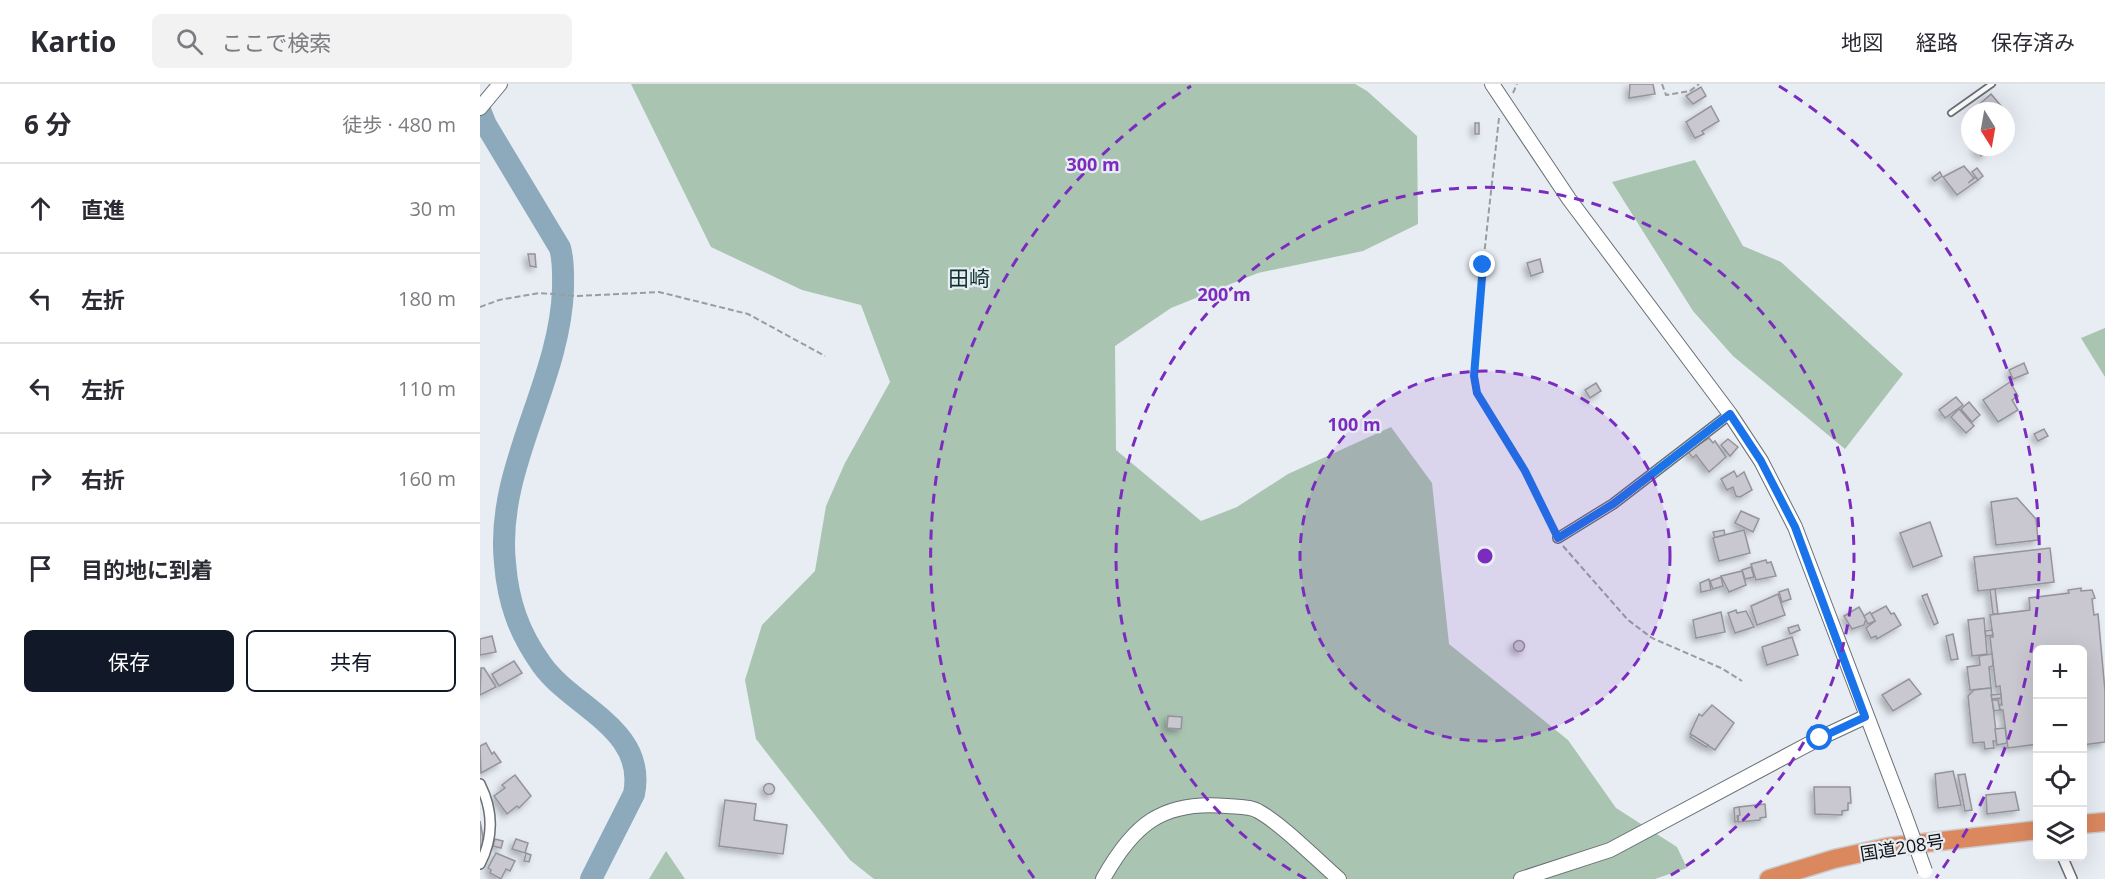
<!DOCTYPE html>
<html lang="ja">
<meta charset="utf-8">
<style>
body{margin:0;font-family:"Open Sans","Noto Sans JP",sans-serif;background:#f2f2f3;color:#2b2b33}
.controls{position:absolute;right:18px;bottom:18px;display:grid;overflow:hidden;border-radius:9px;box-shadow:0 6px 24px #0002}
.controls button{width:54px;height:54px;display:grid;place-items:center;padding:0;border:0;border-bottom:2px solid #e1e1e2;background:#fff;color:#2b2b33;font:30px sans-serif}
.compass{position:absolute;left:1481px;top:18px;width:54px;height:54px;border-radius:50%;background:#fff;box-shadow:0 6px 24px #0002;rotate:169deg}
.stop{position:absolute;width:18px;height:18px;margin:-14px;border:4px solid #1a73e8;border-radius:50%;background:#fff}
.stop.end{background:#1a73e8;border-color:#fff;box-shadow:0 2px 6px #0008}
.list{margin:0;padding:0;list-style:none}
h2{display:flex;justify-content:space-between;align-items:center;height:78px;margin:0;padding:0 24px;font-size:26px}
h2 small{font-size:20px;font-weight:400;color:#7c7c81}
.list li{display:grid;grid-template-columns:39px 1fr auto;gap:18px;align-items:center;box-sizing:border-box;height:90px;padding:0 24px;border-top:2px solid #e1e1e2}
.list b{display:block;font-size:22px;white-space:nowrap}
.list em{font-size:20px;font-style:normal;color:#7c7c81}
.actions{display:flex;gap:12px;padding:18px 24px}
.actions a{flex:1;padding:14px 0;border:2px solid #111827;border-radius:9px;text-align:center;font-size:21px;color:#111827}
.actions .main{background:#111827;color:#fff}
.icon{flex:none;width:33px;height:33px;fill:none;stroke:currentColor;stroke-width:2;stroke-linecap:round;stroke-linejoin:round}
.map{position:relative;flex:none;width:1625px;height:795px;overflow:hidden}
header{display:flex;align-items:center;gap:36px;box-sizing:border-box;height:84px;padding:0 30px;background:#fff;border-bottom:2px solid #e1e1e2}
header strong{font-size:28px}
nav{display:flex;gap:33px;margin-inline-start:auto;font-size:21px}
.search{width:420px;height:54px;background:#f2f2f3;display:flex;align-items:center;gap:15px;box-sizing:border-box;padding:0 21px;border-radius:9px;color:#7c7c81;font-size:22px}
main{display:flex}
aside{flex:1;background:#fff}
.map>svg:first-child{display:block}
.forest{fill:#a9c4b0}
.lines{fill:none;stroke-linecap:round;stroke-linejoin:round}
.river{stroke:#8daabd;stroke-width:22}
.building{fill:#c9c7cf;stroke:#95939b;stroke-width:1.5;filter:url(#shadow)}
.lane-casing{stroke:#6a7076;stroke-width:8}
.street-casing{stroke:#6a7076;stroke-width:12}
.secondary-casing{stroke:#6a7076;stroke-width:16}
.highway-casing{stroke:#cbcbcc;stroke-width:21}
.path{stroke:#999da2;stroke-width:2;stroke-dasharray:6 3;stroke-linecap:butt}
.lane{stroke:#fff;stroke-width:4.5}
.street{stroke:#fff;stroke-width:9}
.secondary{stroke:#fff;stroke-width:14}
.highway{stroke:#db885e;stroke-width:18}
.secondary-bridge-casing{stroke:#6a7076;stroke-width:16;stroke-linecap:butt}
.secondary-bridge{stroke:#fff;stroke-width:14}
.route{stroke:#1a73e8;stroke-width:8}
.ring{fill:none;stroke:#7b2cbf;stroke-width:3;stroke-dasharray:10 8}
.labels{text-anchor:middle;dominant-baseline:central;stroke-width:4.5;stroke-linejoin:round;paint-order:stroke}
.street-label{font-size:18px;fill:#111416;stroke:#e7edf3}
.quarter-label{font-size:21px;fill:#0e312f;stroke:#e7edf3}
.centre{fill:#7b2cbf;stroke:#e7edf3;stroke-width:3}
.ring-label{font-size:18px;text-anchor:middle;font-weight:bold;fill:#7b2cbf;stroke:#e7edf3;stroke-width:4.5;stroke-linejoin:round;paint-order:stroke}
</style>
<header>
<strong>Kartio</strong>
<div class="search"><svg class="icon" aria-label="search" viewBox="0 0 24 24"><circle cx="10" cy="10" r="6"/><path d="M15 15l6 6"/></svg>ここで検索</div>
<nav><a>地図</a><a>経路</a><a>保存済み</a></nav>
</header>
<main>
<aside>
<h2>6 分<small>徒歩 · 480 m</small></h2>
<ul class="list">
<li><svg class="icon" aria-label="ahead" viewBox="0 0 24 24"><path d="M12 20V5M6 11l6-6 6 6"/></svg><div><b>直進</b></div><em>30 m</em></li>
<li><svg class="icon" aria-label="left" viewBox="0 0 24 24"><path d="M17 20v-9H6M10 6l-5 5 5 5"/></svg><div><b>左折</b></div><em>180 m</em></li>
<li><svg class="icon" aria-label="left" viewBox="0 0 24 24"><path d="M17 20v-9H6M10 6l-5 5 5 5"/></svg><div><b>左折</b></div><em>110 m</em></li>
<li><svg class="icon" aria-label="right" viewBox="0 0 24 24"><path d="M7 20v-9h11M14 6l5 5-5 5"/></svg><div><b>右折</b></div><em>160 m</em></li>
<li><svg class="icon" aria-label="arrive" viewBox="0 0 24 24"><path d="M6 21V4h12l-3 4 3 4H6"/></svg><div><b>目的地に到着</b></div></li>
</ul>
<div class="actions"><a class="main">保存</a><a>共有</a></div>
</aside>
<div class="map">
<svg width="1625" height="795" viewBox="0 0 1625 795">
<defs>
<filter id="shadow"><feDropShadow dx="-3.5" dy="3.5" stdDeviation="3" flood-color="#0004"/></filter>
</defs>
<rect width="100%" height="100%" fill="#e7edf3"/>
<g class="forest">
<path d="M 151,0 L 875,0 L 887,7 L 937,52 L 938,140 L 883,167 L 778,189 L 691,224 L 635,262 L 636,366 L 721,437 L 757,423 L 808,390 L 911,343 L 952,399 L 969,560 L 1088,656 L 1136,724 L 1197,763 L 1207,784 L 1175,795 L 394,795 L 370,776 L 276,655 L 265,596 L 282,541 L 335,487 L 346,422 L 365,379 L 410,298 L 381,221 L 322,206 L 231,163 Z"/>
<path d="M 1215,76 L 1263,162 L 1301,178 L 1423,290 L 1365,365 L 1253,272 L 1213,227 L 1132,98 Z"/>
<path d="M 1625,244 L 1625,293 L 1601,254 Z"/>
<path d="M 186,767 L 205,795 L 169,795 Z"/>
</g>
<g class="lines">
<path class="river" d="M 0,26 L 6,41 L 80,164 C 84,178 83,190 83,205 C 80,299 15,384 25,479 C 28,518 39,549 62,581 C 93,624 167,645 154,710 L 111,795"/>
</g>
<g class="building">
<path d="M 1150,0 L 1173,0 L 1175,10 L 1149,14 Z"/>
<path d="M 1221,3 L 1226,12 L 1213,20 L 1206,12 Z"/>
<path d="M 1511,10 L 1522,23 L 1518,27 L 1492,27 Z"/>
<path d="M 1231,22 L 1239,37 L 1222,47 L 1224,50 L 1215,54 L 1206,38 Z"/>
<rect x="995" y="39" width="4" height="11"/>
<path d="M 1494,63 L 1504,63 L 1507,68 L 1501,72 Z"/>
<path d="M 1484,82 L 1494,94 L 1488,99 L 1496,93 L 1498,96 L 1477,111 L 1463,93 Z"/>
<path d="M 1497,84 L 1503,92 L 1498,96 L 1492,88 Z"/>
<path d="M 1460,88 L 1462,92 L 1455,97 L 1452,94 Z"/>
<path d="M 48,170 L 55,170 L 56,183 L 50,182 Z"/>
<path d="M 1060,175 L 1063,188 L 1051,192 L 1047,179 Z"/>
<path d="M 1544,279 L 1548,289 L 1533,295 L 1529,286 Z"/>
<path d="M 1530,298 L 1538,312 L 1532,316 L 1538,326 L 1518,338 L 1503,316 Z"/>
<path d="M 1116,299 L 1121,307 L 1110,314 L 1105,306 Z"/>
<path d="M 1476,313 L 1483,321 L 1465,334 L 1459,326 Z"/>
<path d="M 1489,318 L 1500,331 L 1492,338 L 1481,325 Z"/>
<path d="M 1479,325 L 1494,342 L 1486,349 L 1471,333 Z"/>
<path d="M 1564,345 L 1568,352 L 1558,357 L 1554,350 Z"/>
<path d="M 1229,354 L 1233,359 L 1235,357 L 1246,373 L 1229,388 L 1216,371 L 1213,374 L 1208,368 Z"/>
<path d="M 1248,355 L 1258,363 L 1250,372 L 1241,361 Z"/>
<path d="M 1254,387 L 1257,393 L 1264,388 L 1272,406 L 1260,413 L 1256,412 L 1253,403 L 1247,406 L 1241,395 Z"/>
<path d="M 1537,414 L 1556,435 L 1558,456 L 1516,461 L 1511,418 Z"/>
<path d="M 1261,427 L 1279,435 L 1273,448 L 1255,439 Z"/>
<path d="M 1450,438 L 1462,472 L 1433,483 L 1420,449 Z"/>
<path d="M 1244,446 L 1245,451 L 1235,454 L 1233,448 Z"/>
<path d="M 1264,446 L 1270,469 L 1239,477 L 1233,454 Z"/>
<path d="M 1570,464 L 1574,498 L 1498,507 L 1494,473 Z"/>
<path d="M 1286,476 L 1287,479 L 1291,478 L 1296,492 L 1276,496 L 1271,480 Z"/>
<path d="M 1271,483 L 1274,493 L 1265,495 L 1262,486 Z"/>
<path d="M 1262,487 L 1266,501 L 1249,508 L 1241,492 Z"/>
<path d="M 1241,493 L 1243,502 L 1233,505 L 1230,497 Z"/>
<path d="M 1229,495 L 1231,506 L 1221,508 L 1220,499 Z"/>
<path d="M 1601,504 L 1601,507 L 1612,506 L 1615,514 L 1612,515 L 1614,531 L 1618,530 L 1625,607 L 1625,658 L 1602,661 L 1602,566 L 1558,566 L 1558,660 L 1528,664 L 1523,626 L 1520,626 L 1519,621 L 1522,621 L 1520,602 L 1516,603 L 1510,553 L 1513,553 L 1510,531 L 1550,526 L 1549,514 L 1589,509 L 1588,506 Z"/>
<path d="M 1308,505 L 1311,515 L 1302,518 L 1299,508 Z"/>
<path d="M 1515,505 L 1518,530 L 1513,530 L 1510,506 Z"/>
<path d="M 1298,510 L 1305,531 L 1277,541 L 1271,522 Z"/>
<path d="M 1447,510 L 1458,539 L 1454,541 L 1442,512 Z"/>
<path d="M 1406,522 L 1411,530 L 1414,529 L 1421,541 L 1397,555 L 1396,552 L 1391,554 L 1386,544 L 1395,537 L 1391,530 Z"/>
<path d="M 1379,523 L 1386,535 L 1384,541 L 1372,545 L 1364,532 Z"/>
<path d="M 1256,526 L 1257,529 L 1266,527 L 1274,543 L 1255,549 L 1248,529 Z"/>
<path d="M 1241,528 L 1245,548 L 1216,554 L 1213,536 Z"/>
<path d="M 1390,528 L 1395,537 L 1388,540 L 1384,532 Z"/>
<path d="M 1504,534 L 1507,570 L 1492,572 L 1488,536 Z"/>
<path d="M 1318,541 L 1320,546 L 1310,550 L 1308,544 Z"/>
<path d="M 1512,546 L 1513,551 L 1506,552 L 1505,547 Z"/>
<path d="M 1473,550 L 1478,575 L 1471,576 L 1466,552 Z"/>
<path d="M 12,552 L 16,568 L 0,571 L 0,555 Z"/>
<path d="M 1312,553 L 1318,571 L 1287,581 L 1282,563 Z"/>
<circle cx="1039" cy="562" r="5.5"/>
<path d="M 1512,570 L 1513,582 L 1509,583 L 1511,604 L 1490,606 L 1487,583 L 1500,581 L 1499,572 Z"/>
<path d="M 34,577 L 42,589 L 19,602 L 12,590 Z"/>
<path d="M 1,584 L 4,584 L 16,603 L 0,611 Z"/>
<path d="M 1429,595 L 1441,610 L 1413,627 L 1402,611 Z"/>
<path d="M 1511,604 L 1517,657 L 1513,657 L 1514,664 L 1505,665 L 1504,658 L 1493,659 L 1488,612 L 1494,606 Z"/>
<path d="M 1521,610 L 1521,614 L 1512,615 L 1511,611 Z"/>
<path d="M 1512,616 L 1518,616 L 1520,626 L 1514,627 Z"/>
<path d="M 1232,621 L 1254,639 L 1235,666 L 1210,650 L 1219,630 L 1222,632 Z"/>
<path d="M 688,632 L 702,633 L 701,645 L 687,644 Z"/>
<path d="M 1525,644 L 1527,659 L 1517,661 L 1515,645 Z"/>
<path d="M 1212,651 L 1228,661 L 1226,663 L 1210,653 Z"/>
<path d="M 6,659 L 12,670 L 14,668 L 21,678 L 1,689 L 0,662 Z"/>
<path d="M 1473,687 L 1481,721 L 1458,724 L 1455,690 Z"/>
<path d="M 1485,690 L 1492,726 L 1485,727 L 1478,691 Z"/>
<path d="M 35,691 L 51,712 L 39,724 L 37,722 L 27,730 L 14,712 L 25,704 L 22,701 Z"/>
<circle cx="289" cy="705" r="5.5"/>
<path d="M 1334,703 L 1370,703 L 1371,719 L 1368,719 L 1368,726 L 1362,727 L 1362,731 L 1335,730 Z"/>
<path d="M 1535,708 L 1539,726 L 1507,730 L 1506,711 Z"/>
<path d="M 245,716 L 276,720 L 274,736 L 307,741 L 303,770 L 239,762 Z"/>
<path d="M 1285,720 L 1286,733 L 1280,734 L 1280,736 L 1258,738 L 1259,723 Z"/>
<path d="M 1259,723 L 1260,731 L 1257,732 L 1258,737 L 1255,738 L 1254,724 Z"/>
<path d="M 0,737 L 3,753 L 2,763 L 0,763 Z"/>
<path d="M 15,755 L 23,757 L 21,764 L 13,762 Z"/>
<path d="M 36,755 L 48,759 L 45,769 L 32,765 Z"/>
<path d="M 16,769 L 35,777 L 30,787 L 26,785 L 21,795 L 10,789 L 11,786 L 8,784 Z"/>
<path d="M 46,769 L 51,771 L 49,778 L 44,777 Z"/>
</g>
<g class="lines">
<defs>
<path id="lane" d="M 1471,29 L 1512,0"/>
<g id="street">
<path d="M 1078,454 L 1133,420 L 1250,330"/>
<path d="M 0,700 C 13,726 14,753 0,780"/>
<path d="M 1582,772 L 1592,795"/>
</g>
<g id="secondary">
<path d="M 1012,0 L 1089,115 L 1250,330 L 1281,377 L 1315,443 L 1424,729"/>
<path d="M 0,24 L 20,0"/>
<path d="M 623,795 C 653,741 682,716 747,722 C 756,723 770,722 778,727 C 803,741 836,775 859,795"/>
<path d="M 1041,795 L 1130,766 L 1340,654 L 1385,633"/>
</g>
<g id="highway">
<path d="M 1602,740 L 1625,738"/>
<path d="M 1289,795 L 1354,775 L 1408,763 L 1558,746"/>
</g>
</defs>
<use href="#lane" class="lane-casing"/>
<use href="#street" class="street-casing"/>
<use href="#secondary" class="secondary-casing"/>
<use href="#highway" class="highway-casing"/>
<g class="path">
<path d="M 1182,0 L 1186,11 L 1210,7 L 1219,0"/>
<path d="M 1033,9 L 1037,0"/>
<path d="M 1019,34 L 1003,181 L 994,292 L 997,310 L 1045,387 L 1073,444"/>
<path d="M 0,223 L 19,216 L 59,209 L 98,212 L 179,208 L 268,230 L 345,272"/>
<path d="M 1083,462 L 1148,536 L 1172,554 L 1241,584 L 1262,597"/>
</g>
<use href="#lane" class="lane"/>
<use href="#street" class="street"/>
<use href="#secondary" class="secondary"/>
<use href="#highway" class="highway"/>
<defs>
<path id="secondary-bridge" d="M 1424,729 L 1445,787"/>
</defs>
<use href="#secondary-bridge" class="secondary-bridge-casing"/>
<use href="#secondary-bridge" class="secondary-bridge"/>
</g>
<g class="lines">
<path class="route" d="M 1003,181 L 994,292 L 997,309 L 1045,387 L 1078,454 L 1133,420 L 1250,330 L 1281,377 L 1315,443 L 1385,633 L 1340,654"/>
</g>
<circle cx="1005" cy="472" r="185" fill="#7b2cbf" fill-opacity=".12"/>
<g class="ring">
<circle cx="1005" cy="472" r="185"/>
<path d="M826 795A369 369 0 1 1 1184 795"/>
<path d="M554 794A554 554 0 0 1 711 2M1299 2A554 554 0 0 1 1456 794"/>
</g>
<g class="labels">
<g class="street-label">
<text transform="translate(1422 763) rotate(-9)">国道208号</text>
</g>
<g class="quarter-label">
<text x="489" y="194">田崎</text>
</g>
</g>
<circle cx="1005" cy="472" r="9" class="centre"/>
<g class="ring-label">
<text x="613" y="87">300 m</text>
<text x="744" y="217">200 m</text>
<text x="874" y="347">100 m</text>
</g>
</svg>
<div class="controls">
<button>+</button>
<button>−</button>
<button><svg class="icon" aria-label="locate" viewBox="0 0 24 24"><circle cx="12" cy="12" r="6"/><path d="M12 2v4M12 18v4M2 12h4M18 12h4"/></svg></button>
<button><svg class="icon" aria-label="layers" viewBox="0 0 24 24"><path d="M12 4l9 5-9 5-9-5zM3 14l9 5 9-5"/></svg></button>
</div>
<svg class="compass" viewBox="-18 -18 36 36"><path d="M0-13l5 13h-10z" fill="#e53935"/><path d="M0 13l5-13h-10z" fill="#7c7c81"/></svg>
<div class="stop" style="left:1340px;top:654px"></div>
<div class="stop end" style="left:1003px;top:181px"></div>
</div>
</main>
